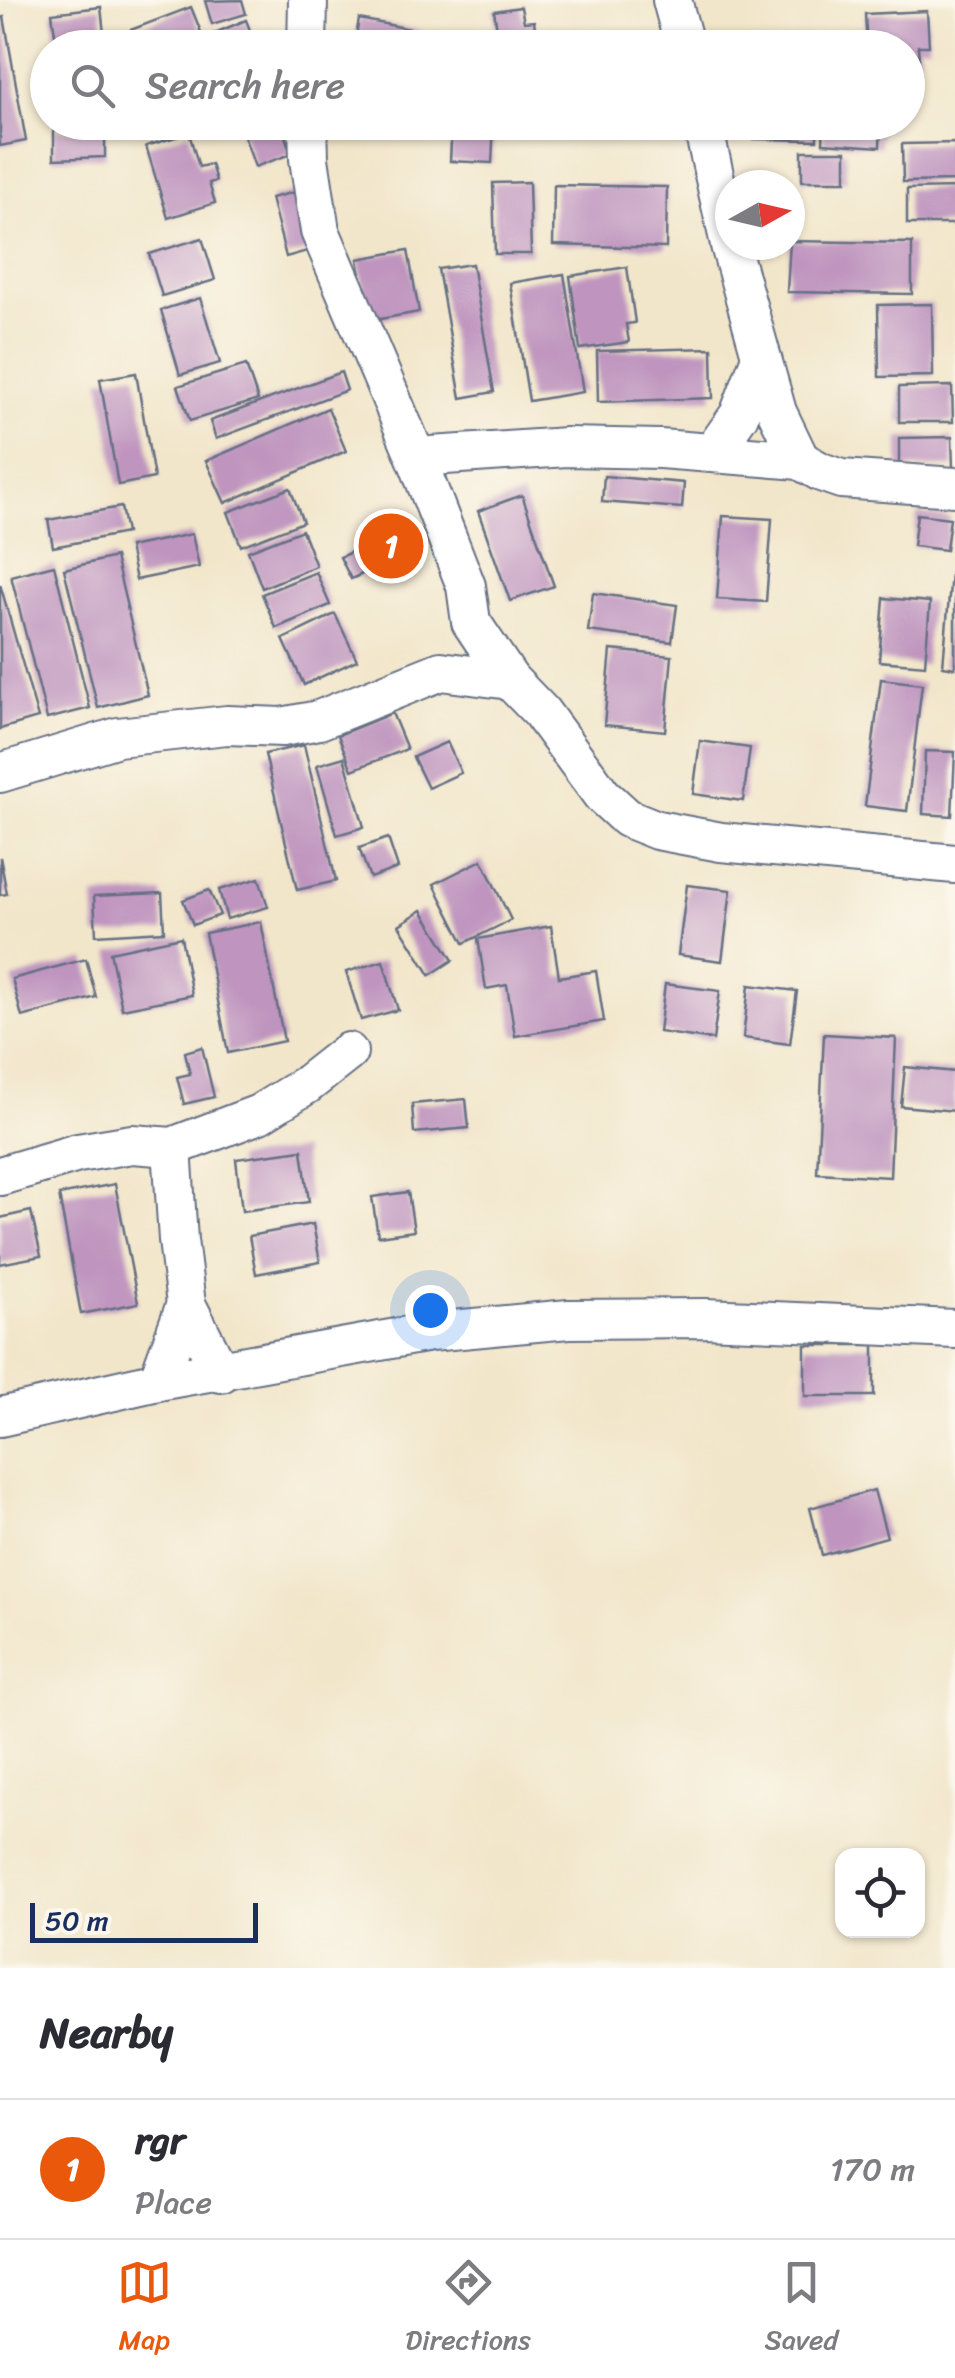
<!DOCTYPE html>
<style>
body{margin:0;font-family:Sriracha,sans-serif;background:#f2f2f3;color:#2b2b33}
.controls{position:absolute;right:30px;bottom:30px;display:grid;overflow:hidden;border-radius:20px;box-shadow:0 2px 8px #0004}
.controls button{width:90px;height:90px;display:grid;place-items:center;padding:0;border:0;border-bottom:2px solid #e1e1e2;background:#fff;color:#2b2b33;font:50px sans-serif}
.compass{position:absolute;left:715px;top:170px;width:90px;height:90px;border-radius:50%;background:#fff;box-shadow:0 2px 8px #0004;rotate:82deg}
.scale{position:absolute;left:30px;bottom:25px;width:228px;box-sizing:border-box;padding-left:10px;border:5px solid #1b2f5e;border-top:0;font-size:28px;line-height:35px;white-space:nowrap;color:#1b2f5e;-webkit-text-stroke:8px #fbf7ec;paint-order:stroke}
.you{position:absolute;left:430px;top:1310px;width:35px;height:35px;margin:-25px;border:8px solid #fff;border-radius:50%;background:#1a73e8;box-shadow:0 0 0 15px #1a73e833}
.badge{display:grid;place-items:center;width:65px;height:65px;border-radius:50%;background:#ea580c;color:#fff;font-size:32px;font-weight:700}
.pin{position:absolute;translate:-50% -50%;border:5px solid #fff;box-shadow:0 2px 10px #0006}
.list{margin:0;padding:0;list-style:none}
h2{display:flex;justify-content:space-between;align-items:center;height:130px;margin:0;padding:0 40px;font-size:42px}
h2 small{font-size:32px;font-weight:400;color:#7c7c81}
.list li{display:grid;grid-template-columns:65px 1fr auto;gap:30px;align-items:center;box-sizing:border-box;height:140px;padding:0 40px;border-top:2px solid #e1e1e2}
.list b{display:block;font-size:38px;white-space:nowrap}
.list p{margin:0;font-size:32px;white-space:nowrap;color:#7c7c81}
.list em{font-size:32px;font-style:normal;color:#7c7c81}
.icon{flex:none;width:55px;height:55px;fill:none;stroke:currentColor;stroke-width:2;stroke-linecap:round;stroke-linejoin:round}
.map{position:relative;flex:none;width:955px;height:1968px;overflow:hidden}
.search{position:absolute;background:#fff;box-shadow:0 2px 8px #0004;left:30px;right:30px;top:30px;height:110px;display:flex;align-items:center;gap:25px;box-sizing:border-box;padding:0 35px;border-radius:55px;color:#7c7c81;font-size:38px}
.sheet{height:270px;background:#fff}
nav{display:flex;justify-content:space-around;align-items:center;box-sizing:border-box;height:140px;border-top:2px solid #e1e1e2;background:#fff;font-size:28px;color:#7c7c81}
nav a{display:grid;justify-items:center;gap:5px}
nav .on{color:#ea580c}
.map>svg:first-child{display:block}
.building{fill:#bf95bf}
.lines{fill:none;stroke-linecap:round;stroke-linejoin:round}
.minor-casing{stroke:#666f84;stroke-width:42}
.minor{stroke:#fff;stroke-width:38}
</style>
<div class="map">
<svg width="955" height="1968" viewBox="0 0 955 1968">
<rect width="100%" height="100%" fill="#fbf7ec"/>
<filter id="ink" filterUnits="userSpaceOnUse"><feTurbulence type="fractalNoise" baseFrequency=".01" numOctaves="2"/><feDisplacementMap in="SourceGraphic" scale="20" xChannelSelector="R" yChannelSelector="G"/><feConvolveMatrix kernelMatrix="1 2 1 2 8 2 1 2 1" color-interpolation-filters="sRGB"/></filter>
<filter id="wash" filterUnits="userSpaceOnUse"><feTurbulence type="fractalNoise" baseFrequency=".0048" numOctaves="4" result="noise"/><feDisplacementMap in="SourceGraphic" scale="40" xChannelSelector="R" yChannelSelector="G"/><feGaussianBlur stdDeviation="2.25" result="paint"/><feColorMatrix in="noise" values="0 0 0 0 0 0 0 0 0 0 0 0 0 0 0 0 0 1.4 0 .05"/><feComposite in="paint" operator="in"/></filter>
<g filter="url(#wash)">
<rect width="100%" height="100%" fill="#f2e6ca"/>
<g id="blocks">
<g class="building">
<path d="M 242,0 L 246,14 L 212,24 L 205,1 Z"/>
<path d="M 101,7 L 105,43 L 57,48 L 52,13 Z"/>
<path d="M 191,7 L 201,32 L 160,48 L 125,48 L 120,34 Z"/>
<path d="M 521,7 L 524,22 L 534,21 L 536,37 L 499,42 L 494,11 Z"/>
<path d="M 927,11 L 929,46 L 918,46 L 919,59 L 908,59 L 908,48 L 867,48 L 865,14 Z"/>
<path d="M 4,17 L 26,141 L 0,146 L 0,18 Z"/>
<path d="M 359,19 L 421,31 L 418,48 L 354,48 Z"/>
<path d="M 246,20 L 257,48 L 181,48 L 181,47 Z"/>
<path d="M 433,31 L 455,33 L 453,48 L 431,48 Z"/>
<path d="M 578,35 L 580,48 L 527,48 L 527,46 Z"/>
<path d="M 239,122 L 280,122 L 291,154 L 255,167 Z"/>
<path d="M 452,122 L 494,122 L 492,163 L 450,161 Z"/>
<path d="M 753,122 L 817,122 L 817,140 L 753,139 Z"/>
<path d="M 824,122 L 881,122 L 880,147 L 823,143 Z"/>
<path d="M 105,129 L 105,157 L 54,159 L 54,130 Z"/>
<path d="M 189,133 L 199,167 L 211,164 L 216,181 L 209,183 L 215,203 L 168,218 L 146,146 Z"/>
<path d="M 955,143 L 955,181 L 903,182 L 902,144 Z"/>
<rect x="802" y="151" width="44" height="30"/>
<path d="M 529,182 L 531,254 L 495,254 L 493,183 Z"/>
<path d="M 554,185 L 667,187 L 666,248 L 553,245 Z"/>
<path d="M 955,188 L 955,224 L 907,224 L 907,189 Z"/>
<path d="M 295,192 L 311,250 L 286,257 L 271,198 Z"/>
<path d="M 202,238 L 215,280 L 162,296 L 149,254 Z"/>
<path d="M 790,241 L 912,243 L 912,294 L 787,292 Z"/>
<path d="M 408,250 L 419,312 L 369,321 L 358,259 Z"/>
<path d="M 472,264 L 494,392 L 461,398 L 438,269 Z"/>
<path d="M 627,267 L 635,323 L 626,324 L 629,342 L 580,349 L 570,276 Z"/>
<path d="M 564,274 L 583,392 L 529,401 L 510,283 Z"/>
<path d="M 200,298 L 220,363 L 180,375 L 161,310 Z"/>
<path d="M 932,304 L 933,376 L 879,377 L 878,305 Z"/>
<path d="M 712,348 L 713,398 L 598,402 L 597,351 Z"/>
<path d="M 246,365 L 258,400 L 190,421 L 178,386 Z"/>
<path d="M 341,372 L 347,390 L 216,439 L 210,421 Z"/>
<path d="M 136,373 L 154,478 L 118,485 L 100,379 Z"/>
<path d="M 952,386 L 953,422 L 899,422 L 899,387 Z"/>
<path d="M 328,408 L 346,451 L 225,503 L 206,461 Z"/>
<path d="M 952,437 L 953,467 L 899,468 L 899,438 Z"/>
<path d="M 604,476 L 684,483 L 682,508 L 602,502 Z"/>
<path d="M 290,488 L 303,522 L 241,546 L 228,512 Z"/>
<path d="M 522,495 L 554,586 L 510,601 L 478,511 Z"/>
<path d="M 121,507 L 126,533 L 53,547 L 48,520 Z"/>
<path d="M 917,514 L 950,518 L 946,550 L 913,546 Z"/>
<path d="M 723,516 L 772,519 L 766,602 L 717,599 Z"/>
<path d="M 302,530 L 316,566 L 262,588 L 248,551 Z"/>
<path d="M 398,532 L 406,552 L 385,560 L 377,540 Z"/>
<path d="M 192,534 L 199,567 L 136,580 L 129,547 Z"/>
<path d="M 370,543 L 380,566 L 351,579 L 340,557 Z"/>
<path d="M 115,557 L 148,695 L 98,708 L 64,569 Z"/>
<path d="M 952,562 L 955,562 L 955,668 L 943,666 Z"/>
<path d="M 54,565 L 90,708 L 47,719 L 11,576 Z"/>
<path d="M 316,572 L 330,605 L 276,628 L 262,594 Z"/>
<path d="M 0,584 L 38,718 L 0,729 Z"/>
<path d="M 593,593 L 677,605 L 672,642 L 588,631 Z"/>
<path d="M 884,598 L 930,602 L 925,665 L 879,661 Z"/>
<path d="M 335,614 L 357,660 L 304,685 L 283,639 Z"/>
<path d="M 611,650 L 672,656 L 665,731 L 604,725 Z"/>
<path d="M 881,679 L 922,684 L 907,811 L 865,806 Z"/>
<path d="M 392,713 L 407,749 L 352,770 L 338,735 Z"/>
<path d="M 700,741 L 750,748 L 743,801 L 693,794 Z"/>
<path d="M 447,742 L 461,773 L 428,788 L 413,757 Z"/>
<path d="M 304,745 L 336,881 L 297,890 L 265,754 Z"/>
<path d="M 925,751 L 955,752 L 952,816 L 923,814 Z"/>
<path d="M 344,757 L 364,827 L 337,835 L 317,765 Z"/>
<path d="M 388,838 L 398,868 L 370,878 L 359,848 Z"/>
<path d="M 0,857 L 7,894 L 0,895 Z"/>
<path d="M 482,860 L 511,920 L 464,943 L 434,884 Z"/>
<path d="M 259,878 L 268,907 L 227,919 L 219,890 Z"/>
<path d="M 687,885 L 731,890 L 722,961 L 678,955 Z"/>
<path d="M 209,890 L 220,915 L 193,925 L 183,900 Z"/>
<path d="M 162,893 L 164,931 L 96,935 L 94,896 Z"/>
<path d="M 422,910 L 453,960 L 430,975 L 399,925 Z"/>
<path d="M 261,922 L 284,1041 L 228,1053 L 205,933 Z"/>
<path d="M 551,926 L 559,977 L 596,971 L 604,1021 L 515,1036 L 507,985 L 486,989 L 478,939 Z"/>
<path d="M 181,937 L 192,995 L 122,1009 L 110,952 Z"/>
<path d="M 86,959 L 96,997 L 22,1017 L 12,979 Z"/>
<path d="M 383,961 L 398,1010 L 361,1020 L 346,972 Z"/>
<path d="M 665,984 L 720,991 L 713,1040 L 659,1032 Z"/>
<path d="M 749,985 L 797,991 L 790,1044 L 743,1038 Z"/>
<path d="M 824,1034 L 896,1038 L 890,1177 L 817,1173 Z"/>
<path d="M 202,1047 L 214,1097 L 184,1104 L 177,1077 L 190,1074 L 185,1052 Z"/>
<path d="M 905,1067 L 955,1072 L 955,1111 L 901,1106 Z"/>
<path d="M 466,1099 L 469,1128 L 414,1133 L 412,1104 Z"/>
<path d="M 302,1150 L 309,1202 L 242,1211 L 236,1159 Z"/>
<path d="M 115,1184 L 138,1303 L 81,1314 L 59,1195 Z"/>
<path d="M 408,1192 L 414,1231 L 378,1236 L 372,1197 Z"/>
<path d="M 31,1211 L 41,1256 L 0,1264 L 0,1218 Z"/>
<path d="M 313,1224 L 320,1262 L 256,1274 L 249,1236 Z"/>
<rect x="805" y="1345" width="69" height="51"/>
<path d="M 874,1490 L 887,1537 L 822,1555 L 810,1508 Z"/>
</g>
</g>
</g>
<g filter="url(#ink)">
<use href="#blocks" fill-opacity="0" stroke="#666f84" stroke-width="2.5"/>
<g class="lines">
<defs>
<g id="minor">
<path d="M 672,0 L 685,48"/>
<path d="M 307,48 L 308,0"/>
<path d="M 308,122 L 309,159 L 320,231 L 416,457 L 466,586 L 471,622 L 510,680 L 541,712 L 602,795 L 627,818 L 657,830 L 721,842 L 955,864"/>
<path d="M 702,122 L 730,244"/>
<path d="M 730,245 L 777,412 L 800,460"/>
<path d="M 713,452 L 739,415 L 761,357"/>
<path d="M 416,457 L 567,447 L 660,449 L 800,460 L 821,472 L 841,479 L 955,487"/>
<path d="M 0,773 L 118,737 L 227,725 L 282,727 L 319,720 L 441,671 L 510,680"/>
<path d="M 172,1147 L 178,1240 L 186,1304 L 221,1373"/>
<path d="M 0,1176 L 78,1153 L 132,1144 L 172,1147 L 259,1114 L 306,1085 L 348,1052"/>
<path d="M 158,1381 L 186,1304"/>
<path d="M 0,1417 L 158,1381 L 430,1332 L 569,1319 L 705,1318 L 955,1329"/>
</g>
</defs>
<use href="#minor" class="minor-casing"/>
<use href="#minor" class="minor"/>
</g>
</g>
</svg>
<div class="controls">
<button><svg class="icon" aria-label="locate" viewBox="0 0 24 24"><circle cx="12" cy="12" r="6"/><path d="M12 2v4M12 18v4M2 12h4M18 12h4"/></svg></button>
</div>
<svg class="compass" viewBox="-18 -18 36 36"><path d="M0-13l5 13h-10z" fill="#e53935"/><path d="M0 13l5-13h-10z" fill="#7c7c81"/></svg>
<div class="scale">50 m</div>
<div class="you"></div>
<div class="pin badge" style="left:391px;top:546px">1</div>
<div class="search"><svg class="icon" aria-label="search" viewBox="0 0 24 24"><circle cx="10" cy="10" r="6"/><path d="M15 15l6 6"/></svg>Search here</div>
</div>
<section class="sheet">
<h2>Nearby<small></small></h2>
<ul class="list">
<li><span class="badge">1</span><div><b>rgr</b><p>Place</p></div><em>170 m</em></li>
</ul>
</section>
<nav>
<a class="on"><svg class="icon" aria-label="map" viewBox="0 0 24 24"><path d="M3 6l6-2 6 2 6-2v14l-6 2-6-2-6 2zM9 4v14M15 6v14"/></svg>Map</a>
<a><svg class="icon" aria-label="directions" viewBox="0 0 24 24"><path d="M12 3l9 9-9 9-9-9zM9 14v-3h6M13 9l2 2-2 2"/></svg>Directions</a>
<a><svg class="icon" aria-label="saved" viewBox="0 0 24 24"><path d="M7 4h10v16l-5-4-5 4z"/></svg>Saved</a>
</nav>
